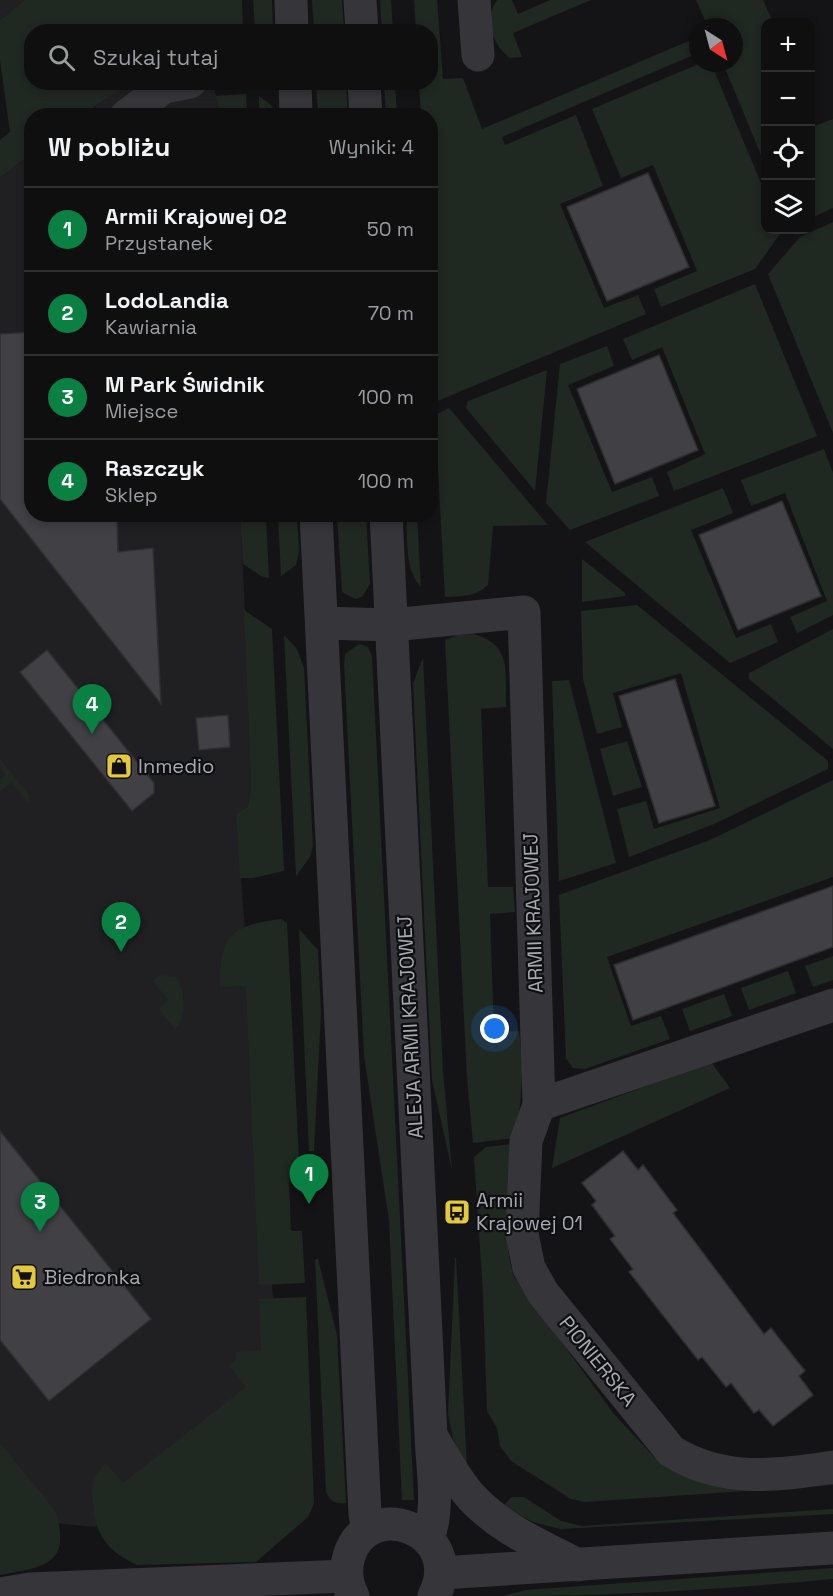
<!DOCTYPE html>
<html lang="pl">
<meta charset="utf-8">
<style>
body{margin:0;font-family:"Space Grotesk",sans-serif;background:#1d1d1e;color:#f1f3f6}
.controls{position:absolute;right:18px;top:18px;display:grid;overflow:hidden;border-radius:12px;box-shadow:0 3px 9px #0003}
.controls button{width:54px;height:54px;display:grid;place-items:center;padding:0;border:0;border-bottom:2px solid #2f2f30;background:#0f0f10;color:#f1f3f6;font:30px sans-serif}
.compass{position:absolute;left:689px;top:18px;width:54px;height:54px;border-radius:50%;background:#0f0f10;box-shadow:0 3px 9px #0003;rotate:144deg}
.you{position:absolute;left:495px;top:1029px;width:21px;height:21px;margin:-15px;border:4px solid #fff;border-radius:50%;background:#1a73e8;box-shadow:0 0 0 9px #1a73e833}
.badge{display:grid;place-items:center;width:39px;height:39px;border-radius:50%;background:#0b8043;color:#fff;font-size:20px;font-weight:700}
.pin{position:absolute;translate:-50% -50px;filter:drop-shadow(0 2px 3px #0008)}
.pin::after{content:'';position:absolute;top:32px;width:21px;height:18px;background:inherit;clip-path:polygon(0 0,100% 0,50% 100%)}
.list{margin:0;padding:0;list-style:none}
h2{display:flex;justify-content:space-between;align-items:center;height:78px;margin:0;padding:0 24px;font-size:26px}
h2 small{font-size:20px;font-weight:400;color:#9b9c9f}
.list li{display:grid;grid-template-columns:39px 1fr auto;gap:18px;align-items:center;box-sizing:border-box;height:84px;padding:0 24px;border-top:2px solid #2f2f30}
.list b{display:block;font-size:22px;white-space:nowrap}
.list p{margin:0;font-size:20px;white-space:nowrap;color:#9b9c9f}
.list em{font-size:20px;font-style:normal;color:#9b9c9f}
.icon{flex:none;width:33px;height:33px;fill:none;stroke:currentColor;stroke-width:2;stroke-linecap:round;stroke-linejoin:round}
.map{position:relative;flex:none;width:833px;height:1596px;overflow:hidden}
.search{position:absolute;background:#0f0f10;box-shadow:0 3px 9px #0003;left:24px;top:24px;width:414px;height:66px;display:flex;align-items:center;gap:15px;box-sizing:border-box;padding:0 21px;border-radius:24px;color:#9b9c9f;font-size:22px}
.panel{position:absolute;background:#0f0f10;box-shadow:0 3px 9px #0003;left:24px;top:108px;width:414px;height:414px;border-radius:24px}
.map>svg:first-child{display:block}
.built{fill:#202022}
.green{fill:#202822}
.building{fill:#414145;stroke:#2f2e31;stroke-width:1.5}
.lines{fill:none;stroke-linecap:round;stroke-linejoin:round}
.minor{stroke:#35353a;stroke-width:33}
.labels{text-anchor:middle;dominant-baseline:central;stroke-width:4.5;stroke-linejoin:round;paint-order:stroke}
.poi-label{font-size:20px;fill:#a7a9b5;stroke:#0f0f10;text-anchor:start}
.street-label{font-size:20px;fill:#a7a9b5;stroke:#0f0f10}
</style>
<div class="map">
<svg width="833" height="1596" viewBox="0 0 833 1596">
<rect width="100%" height="100%" fill="#141416"/>
<g class="built">
<path d="M 0,0 L 25,0 L 0,20 Z"/>
<path d="M 129,82 L 213,83 L 221,115 L 83,116 Z"/>
<path d="M 31,154 L 32,514 L 240,515 L 244,589 L 251,786 L 248,806 L 236,814 L 273,1298 L 271,1351 L 278,1365 L 95,1527 L 45,1522 L 0,1466 L 0,178 Z"/>
</g>
<g class="green">
<path d="M 25,0 L 242,0 L 243,31 L 32,32 L 32,82 L 129,83 L 83,115 L 32,116 L 31,154 L 0,178 L 0,140 L 10,132 L 0,60 L 0,20 Z"/>
<path d="M 253,0 L 272,0 L 273,31 L 255,31 Z"/>
<path d="M 312,0 L 342,0 L 344,31 L 314,31 Z"/>
<path d="M 380,0 L 391,0 L 393,31 L 382,31 Z"/>
<path d="M 414,0 L 437,0 L 443,79 L 463,78 L 482,129 L 698,37 L 698,53 L 502,137 L 505,145 L 576,115 L 603,186 L 560,204 L 604,308 L 638,295 L 646,314 L 435,402 L 430,312 L 430,116 L 421,115 L 419,83 L 430,82 L 430,32 L 416,31 Z"/>
<path d="M 497,0 L 512,0 L 518,14 L 550,0 L 591,0 L 513,33 L 522,57 L 510,58 C 492,45 484,19 497,0 Z"/>
<path d="M 696,0 L 763,0 L 773,22 L 766,22 L 765,165 L 723,63 L 734,63 L 734,27 L 708,27 Z"/>
<path d="M 701,63 L 711,63 L 765,193 L 766,230 L 782,231 L 755,269 L 661,307 L 654,289 L 697,271 L 653,165 L 621,178 L 592,109 Z"/>
<path d="M 316,83 L 346,83 L 348,115 L 318,115 Z"/>
<path d="M 384,83 L 395,83 L 397,115 L 386,115 Z"/>
<path d="M 246,94 L 247,115 L 221,115 L 216,96 Z"/>
<path d="M 259,96 L 271,105 L 277,115 L 259,115 Z"/>
<path d="M 810,115 L 815,126 L 833,119 L 833,208 L 811,218 Z"/>
<path d="M 833,222 L 833,433 L 768,274 L 800,237 Z"/>
<path d="M 755,284 L 817,436 L 674,491 L 667,472 L 705,454 L 662,347 L 632,360 L 623,339 Z"/>
<path d="M 607,346 L 614,366 L 568,385 L 612,492 L 652,477 L 659,496 L 570,530 L 546,503 L 560,364 Z"/>
<path d="M 547,370 L 535,491 L 466,408 L 468,401 Z"/>
<path d="M 449,408 L 548,525 L 493,526 L 488,585 C 475,597 462,596 445,597 L 435,415 Z"/>
<path d="M 824,449 L 833,473 L 833,615 L 797,633 L 790,617 L 827,601 L 785,493 L 751,506 L 741,480 Z"/>
<path d="M 723,488 L 733,513 L 691,530 L 736,638 L 771,624 L 778,642 L 730,663 L 585,542 Z"/>
<path d="M 240,515 L 266,515 L 269,578 L 261,576 L 243,564 Z"/>
<path d="M 278,515 L 297,515 L 299,552 L 296,565 L 281,576 Z"/>
<path d="M 337,515 L 366,515 L 370,584 L 362,597 L 355,599 L 342,592 Z"/>
<path d="M 406,515 L 417,515 L 421,587 C 404,569 408,538 406,515 Z"/>
<path d="M 582,559 L 625,593 L 625,596 L 582,602 Z"/>
<path d="M 637,605 L 828,761 L 828,769 L 714,824 L 629,857 L 617,809 L 646,801 L 654,829 L 720,808 L 681,673 L 613,693 L 622,727 L 597,734 L 583,679 L 581,611 Z"/>
<path d="M 244,610 L 272,629 L 284,871 L 253,878 L 240,878 L 236,814 L 248,806 L 251,786 Z"/>
<path d="M 833,629 L 833,749 L 749,679 L 749,673 Z"/>
<path d="M 473,634 C 513,644 505,674 506,707 L 481,709 L 488,887 L 513,887 L 515,912 L 490,914 L 494,1032 L 519,1031 C 524,1067 522,1102 515,1138 L 473,1143 L 467,1078 L 445,640 L 458,635 Z"/>
<path d="M 284,635 L 297,649 L 304,668 L 313,846 L 310,857 L 296,876 Z"/>
<path d="M 359,644 L 368,647 L 372,656 L 414,1500 L 402,1500 L 389,1220 L 364,1056 L 344,665 L 345,654 Z"/>
<path d="M 423,658 L 443,1071 L 452,1170 L 432,1080 L 413,683 Z"/>
<path d="M 569,680 L 616,863 L 559,881 L 552,681 Z"/>
<path d="M 627,741 L 642,787 L 613,796 L 600,749 Z"/>
<path d="M 0,759 L 29,795 L 28,803 L 12,782 L 0,791 L 0,779 L 6,775 L 0,767 Z"/>
<path d="M 833,780 L 833,877 L 607,957 L 631,1026 L 661,1016 L 670,1039 L 585,1069 L 573,1068 L 566,1058 L 559,895 L 710,840 Z"/>
<path d="M 281,919 L 287,923 L 300,1180 L 289,1182 L 291,1231 L 302,1231 L 305,1283 L 259,1285 L 246,986 L 220,987 C 220,935 230,926 281,919 Z"/>
<path d="M 299,929 L 318,950 L 321,1013 L 314,1151 L 309,1151 Z"/>
<path d="M 833,956 L 833,980 L 813,987 L 805,966 Z"/>
<path d="M 788,971 L 796,993 L 749,1010 L 741,988 Z"/>
<path d="M 160,975 L 176,977 C 186,992 187,1016 175,1029 L 159,1009 L 168,1000 L 153,981 Z"/>
<path d="M 724,994 L 732,1016 L 690,1031 L 682,1009 Z"/>
<path d="M 711,1062 L 730,1088 L 552,1168 L 560,1118 Z"/>
<path d="M 513,1144 C 509,1190 501,1233 514,1277 L 614,1414 L 655,1458 L 685,1475 L 833,1481 L 833,1485 L 585,1502 L 571,1499 L 511,1461 L 500,1446 L 497,1428 L 487,1411 L 483,1294 L 474,1157 L 486,1147 Z"/>
<path d="M 455,1258 L 456,1258 L 467,1467 L 453,1439 L 448,1414 Z"/>
<path d="M 315,1259 L 318,1259 L 337,1335 L 346,1503 C 334,1504 331,1502 326,1492 Z"/>
<path d="M 306,1297 L 314,1504 L 308,1517 L 256,1562 L 137,1565 C 108,1551 96,1537 93,1505 C 92,1483 91,1479 106,1463 L 123,1483 L 246,1387 L 230,1366 L 236,1360 L 237,1352 L 261,1350 L 259,1299 Z"/>
<path d="M 0,1443 L 53,1508 C 58,1517 60,1525 60,1536 C 63,1569 24,1570 0,1575 Z"/>
<path d="M 512,1497 L 524,1497 L 561,1521 L 582,1526 L 833,1509 L 833,1514 L 560,1529 L 533,1522 L 503,1506 Z"/>
<path d="M 833,1568 L 833,1579 C 724,1589 614,1596 504,1596 L 525,1590 Z"/>
</g>
<g class="building">
<path d="M 648,173 L 689,267 L 607,301 L 567,207 Z"/>
<path d="M 32,332 L 32,514 L 117,514 L 118,552 L 153,548 L 161,704 L 0,499 L 0,334 Z"/>
<path d="M 659,355 L 698,450 L 615,484 L 577,389 Z"/>
<path d="M 782,501 L 821,596 L 738,630 L 699,535 Z"/>
<path d="M 47,650 L 154,783 L 154,793 L 132,811 L 20,672 Z"/>
<path d="M 675,679 L 715,806 L 659,823 L 619,696 Z"/>
<path d="M 228,715 L 230,747 L 199,750 L 196,718 Z"/>
<path d="M 833,886 L 833,947 L 633,1020 L 614,965 Z"/>
<path d="M 0,1131 L 151,1319 L 49,1401 L 0,1340 Z"/>
<path d="M 623,1151 L 638,1170 L 643,1165 L 677,1210 L 673,1213 L 764,1334 L 771,1328 L 805,1371 L 799,1376 L 813,1395 L 773,1426 L 759,1410 L 754,1413 L 731,1383 L 726,1387 L 702,1357 L 698,1360 L 629,1272 L 633,1269 L 610,1239 L 615,1236 L 592,1205 L 596,1201 L 582,1183 Z"/>
</g>
<g class="lines">
<g class="minor">
<path d="M 291,0 L 292,32"/>
<path d="M 360,0 L 362,32"/>
<path d="M 474,0 L 478,55"/>
<path d="M 295,82 L 296,116"/>
<path d="M 364,82 L 366,116"/>
<path d="M 126,116 L 164,87 L 190,82"/>
<path d="M 316,514 L 365,1514 L 368,1530"/>
<path d="M 386,514 L 431,1435 C 432,1467 440,1508 428,1538"/>
<path d="M 322,623 L 392,625 L 524,612 L 539,1105 L 526,1141 L 522,1234 L 529,1268 L 543,1293 L 671,1451 C 722,1483 776,1476 833,1467"/>
<path d="M 539,1105 L 833,1005"/>
<path d="M 432,1437 C 443,1455 453,1475 467,1492 C 495,1526 539,1545 578,1565"/>
<path d="M 441,1573 L 833,1548"/>
<path d="M 0,1594 L 30,1589 L 346,1576"/>
<path d="M 353,1596 C 346,1583 345,1570 349,1556 C 368,1494 467,1531 434,1596"/>
</g>
</g>
<defs>
<symbol id="shop-square" viewBox="-11 -11 22 22"><rect x="-9" y="-9" width="18" height="18" rx="4" fill="#e5c93c" stroke="#0f0f10"/><path d="M-5-2.5h2.3a2.7 3.5 0 0 1 5.4 0H5L5.5 6h-11ZM-1.5-2.5h3a1.5 2.3 0 0 0-3 0Z" fill="#111"/></symbol>
<symbol id="bus-square" viewBox="-11 -11 22 22"><rect x="-9" y="-9" width="18" height="18" rx="4" fill="#e5c93c" stroke="#0f0f10"/><path d="M-5-6H5V4H4V6H2V4H-2V6H-4V4H-5ZM-3.5-4V0h7V-4ZM-3.5 1.2v1.5H-2V1.2ZM2 1.2v1.5H3.5V1.2Z" fill="#111"/></symbol>
<symbol id="supermarket-square" viewBox="-11 -11 22 22"><rect x="-9" y="-9" width="18" height="18" rx="4" fill="#e5c93c" stroke="#0f0f10"/><path d="M-6-5.5h2.5l.6 2H6L4.5 2H-2.5L-4.4-4H-6ZM-1.5 3.2a1.3 1.3 0 1 0 .1 0ZM3 3.2a1.3 1.3 0 1 0 .1 0Z" fill="#111"/></symbol>
</defs>
<g fill-rule="evenodd">
<use href="#shop-square" x="104" y="751" width="30" height="30"/>
<use href="#bus-square" x="442" y="1197" width="30" height="30"/>
<use href="#supermarket-square" x="9" y="1262" width="30" height="30"/>
</g>
<g class="labels">
<g class="poi-label">
<text x="138" y="766">Inmedio</text>
<text x="476" y="1200">Armii<tspan x="476" dy="23">Krajowej 01</tspan></text>
<text x="44" y="1277">Biedronka</text>
</g>
<g class="street-label">
<text transform="translate(533 913) rotate(-92)">ARMII KRAJOWEJ</text>
<text transform="translate(410 1027) rotate(-93)">ALEJA ARMII KRAJOWEJ</text>
<text transform="translate(598 1361) rotate(51)">PIONIERSKA</text>
</g>
</g>
</svg>
<div class="controls">
<button>+</button>
<button>−</button>
<button><svg class="icon" aria-label="locate" viewBox="0 0 24 24"><circle cx="12" cy="12" r="6"/><path d="M12 2v4M12 18v4M2 12h4M18 12h4"/></svg></button>
<button><svg class="icon" aria-label="layers" viewBox="0 0 24 24"><path d="M12 4l9 5-9 5-9-5zM3 14l9 5 9-5"/></svg></button>
</div>
<svg class="compass" viewBox="-18 -18 36 36"><path d="M0-13l5 13h-10z" fill="#e53935"/><path d="M0 13l5-13h-10z" fill="#9b9c9f"/></svg>
<div class="you"></div>
<div class="pin badge" style="left:309px;top:1204px">1</div>
<div class="pin badge" style="left:121px;top:952px">2</div>
<div class="pin badge" style="left:40px;top:1232px">3</div>
<div class="pin badge" style="left:92px;top:734px">4</div>
<div class="search"><svg class="icon" aria-label="search" viewBox="0 0 24 24"><circle cx="10" cy="10" r="6"/><path d="M15 15l6 6"/></svg>Szukaj tutaj</div>
<section class="panel">
<h2>W pobliżu<small>Wyniki: 4</small></h2>
<ul class="list">
<li><span class="badge">1</span><div><b>Armii Krajowej 02</b><p>Przystanek</p></div><em>50 m</em></li>
<li><span class="badge">2</span><div><b>LodoLandia</b><p>Kawiarnia</p></div><em>70 m</em></li>
<li><span class="badge">3</span><div><b>M Park Świdnik</b><p>Miejsce</p></div><em>100 m</em></li>
<li><span class="badge">4</span><div><b>Raszczyk</b><p>Sklep</p></div><em>100 m</em></li>
</ul>
</section>
</div>
